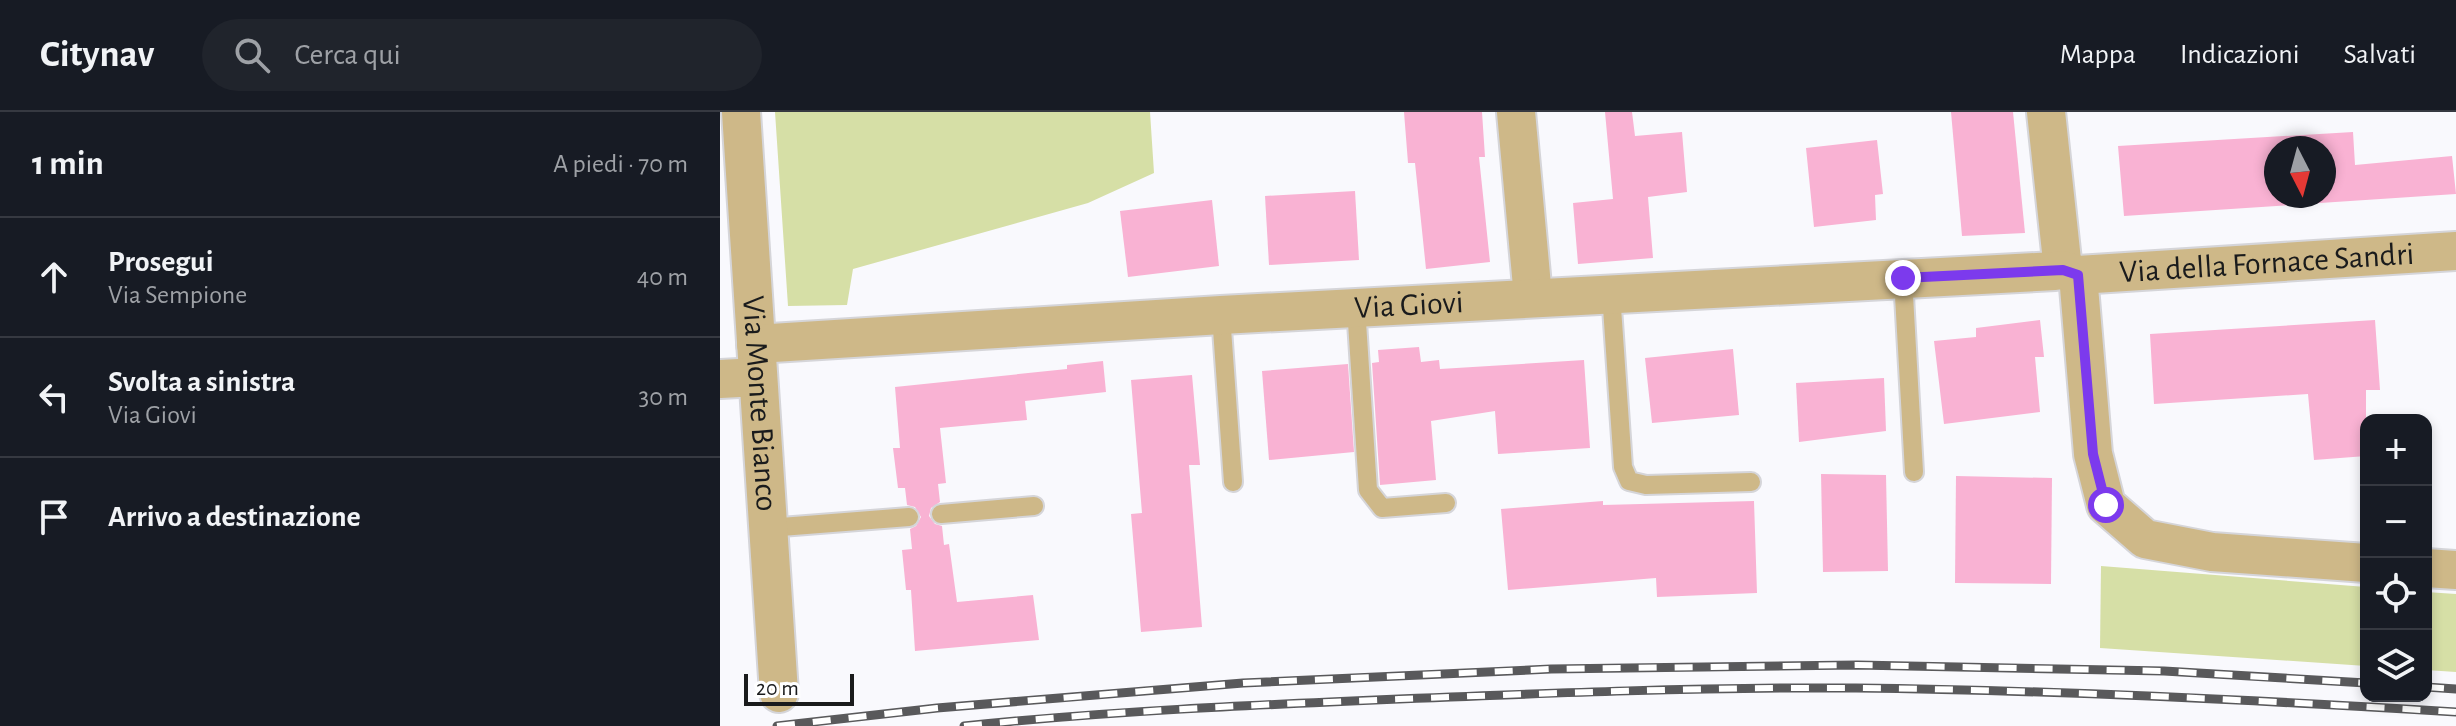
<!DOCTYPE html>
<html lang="it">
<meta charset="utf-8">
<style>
body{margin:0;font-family:"Alegreya Sans",sans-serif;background:#20242c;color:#f1f3f6}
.controls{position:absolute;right:24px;bottom:24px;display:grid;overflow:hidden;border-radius:16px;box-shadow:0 4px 12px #0003}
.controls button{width:72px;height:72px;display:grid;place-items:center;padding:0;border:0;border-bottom:2px solid #363941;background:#171b24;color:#f1f3f6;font:40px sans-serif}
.compass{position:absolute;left:1544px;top:24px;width:72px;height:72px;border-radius:50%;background:#171b24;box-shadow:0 4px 12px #0003;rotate:174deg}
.scale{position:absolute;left:24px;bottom:20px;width:110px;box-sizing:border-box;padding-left:8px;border:4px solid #1a1b1c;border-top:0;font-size:22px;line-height:28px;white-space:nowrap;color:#1a1b1c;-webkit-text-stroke:6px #fff;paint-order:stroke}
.stop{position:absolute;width:24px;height:24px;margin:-18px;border:6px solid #7c3aed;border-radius:50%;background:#fff}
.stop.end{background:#7c3aed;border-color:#fff;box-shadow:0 2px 8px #0008}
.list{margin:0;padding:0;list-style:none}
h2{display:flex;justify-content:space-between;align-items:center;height:104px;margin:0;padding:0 32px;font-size:34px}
h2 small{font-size:26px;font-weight:400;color:#9ea1a6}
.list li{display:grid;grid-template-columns:52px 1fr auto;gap:24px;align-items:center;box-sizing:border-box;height:120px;padding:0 32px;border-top:2px solid #363941}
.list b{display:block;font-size:30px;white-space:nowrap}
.list p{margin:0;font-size:26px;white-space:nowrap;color:#9ea1a6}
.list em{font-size:26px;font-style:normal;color:#9ea1a6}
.icon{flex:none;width:44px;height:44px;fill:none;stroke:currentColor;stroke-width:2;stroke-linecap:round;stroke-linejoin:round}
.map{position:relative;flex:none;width:1736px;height:614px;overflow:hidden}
header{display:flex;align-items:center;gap:48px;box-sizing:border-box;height:112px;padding:0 40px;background:#171b24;border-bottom:2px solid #363941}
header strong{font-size:38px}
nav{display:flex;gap:44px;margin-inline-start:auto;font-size:28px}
.search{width:560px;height:72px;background:#20242c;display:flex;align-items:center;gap:20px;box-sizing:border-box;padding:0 28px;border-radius:44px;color:#9ea1a6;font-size:30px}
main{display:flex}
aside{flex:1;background:#171b24}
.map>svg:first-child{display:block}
.green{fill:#d6dfa6}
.building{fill:#f9b2d3;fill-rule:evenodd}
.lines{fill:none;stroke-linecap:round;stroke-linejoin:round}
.lane-casing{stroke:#d5d5d9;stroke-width:22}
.street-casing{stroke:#d5d5d9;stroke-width:42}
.lane{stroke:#ceb888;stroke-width:18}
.street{stroke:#ceb888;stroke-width:38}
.rail-casing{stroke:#59595b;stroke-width:9}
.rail{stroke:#fff;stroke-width:6;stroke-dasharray:18;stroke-linecap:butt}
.route{stroke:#7c3aed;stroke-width:10}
.labels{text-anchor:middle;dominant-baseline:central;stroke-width:6;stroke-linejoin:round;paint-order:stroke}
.street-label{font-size:32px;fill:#1a1b1c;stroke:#fff}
</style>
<header>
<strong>Citynav</strong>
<div class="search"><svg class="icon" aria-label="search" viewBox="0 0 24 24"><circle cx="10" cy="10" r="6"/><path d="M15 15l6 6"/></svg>Cerca qui</div>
<nav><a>Mappa</a><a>Indicazioni</a><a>Salvati</a></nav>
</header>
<main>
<aside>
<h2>1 min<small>A piedi · 70 m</small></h2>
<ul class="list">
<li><svg class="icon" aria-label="ahead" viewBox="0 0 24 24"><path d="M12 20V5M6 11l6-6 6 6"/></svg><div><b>Prosegui</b><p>Via Sempione</p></div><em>40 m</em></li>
<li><svg class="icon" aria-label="left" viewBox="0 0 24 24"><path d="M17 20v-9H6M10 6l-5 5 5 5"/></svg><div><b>Svolta a sinistra</b><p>Via Giovi</p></div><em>30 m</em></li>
<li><svg class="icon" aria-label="arrive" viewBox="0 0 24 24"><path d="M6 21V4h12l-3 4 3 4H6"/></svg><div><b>Arrivo a destinazione</b></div></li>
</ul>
</aside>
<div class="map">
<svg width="1736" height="614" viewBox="0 0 1736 614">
<rect width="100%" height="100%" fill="#f9f9fd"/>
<g class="green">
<path d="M 55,0 L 430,0 L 434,61 L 368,91 L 133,157 L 127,193 L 68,194 Z"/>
<path d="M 1381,454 L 1646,475 L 1646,554 L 1380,536 Z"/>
<path d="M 1706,480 L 1736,482 L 1736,560 L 1706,558 Z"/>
</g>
<g class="building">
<path d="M 684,0 L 762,0 L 765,45 L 759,45 L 770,150 L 706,157 L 695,51 L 688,51 Z"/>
<path d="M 885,0 L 912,0 L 915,24 L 962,20 L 967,80 L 928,85 L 933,146 L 858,152 L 853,91 L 893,87 Z"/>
<path d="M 1231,0 L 1293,0 L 1305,121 L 1242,124 Z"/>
<path d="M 1633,20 L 1635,53 L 1732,44 L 1736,82 L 1404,104 L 1398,34 ZM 1556,36 L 1604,36 L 1604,84 L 1556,84 Z"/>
<path d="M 1157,28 L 1163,82 L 1155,83 L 1156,108 L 1094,115 L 1086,36 Z"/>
<path d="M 635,79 L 639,148 L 549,153 L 545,84 Z"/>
<path d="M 492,88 L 499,154 L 408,165 L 400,99 Z"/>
<path d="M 1320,208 L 1324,245 L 1315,245 L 1320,300 L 1224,312 L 1214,229 L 1256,225 L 1256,216 Z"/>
<path d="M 1655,208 L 1660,278 L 1646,278 L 1646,344 L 1594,348 L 1588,282 L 1434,292 L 1430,222 Z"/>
<path d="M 699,235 L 701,250 L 719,248 L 720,257 L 864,248 L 870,336 L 778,342 L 775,299 L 711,309 L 716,368 L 660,373 L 652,251 L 659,250 L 658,238 Z"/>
<path d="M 1013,237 L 1019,303 L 932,311 L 925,246 Z"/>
<path d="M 383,249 L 386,280 L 305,289 L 307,308 L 220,316 L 226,371 L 218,372 L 220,390 L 211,396 L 209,404 L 215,412 L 222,414 L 224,433 L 229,432 L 237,490 L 313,483 L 319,528 L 195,539 L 191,478 L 186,478 L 182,438 L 192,437 L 190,417 L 196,414 L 201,405 L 195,395 L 187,393 L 185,376 L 178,376 L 173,336 L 180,336 L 175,275 L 347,257 L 347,253 Z"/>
<path d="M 628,252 L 634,340 L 549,348 L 542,259 Z"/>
<path d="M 472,263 L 480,353 L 469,353 L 482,515 L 421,520 L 411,402 L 422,401 L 411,268 Z"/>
<path d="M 1164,266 L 1166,319 L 1079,330 L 1076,271 Z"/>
<path d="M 1101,362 L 1166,363 L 1168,459 L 1103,460 Z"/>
<path d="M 1236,364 L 1332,366 L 1331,472 L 1235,471 Z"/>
<path d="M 883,389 L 883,393 L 1034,389 L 1037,481 L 937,485 L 936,466 L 788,478 L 781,397 Z"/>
</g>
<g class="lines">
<defs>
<g id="lane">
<path d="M 1183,166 L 1194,360"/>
<path d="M 891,181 L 903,355 L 909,369 L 926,373 L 1031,370"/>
<path d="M 636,195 L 648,378 L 662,396 L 726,391"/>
<path d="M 501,203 L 513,370"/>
<path d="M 221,402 L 314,394"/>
<path d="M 48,416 L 189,405"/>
</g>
<g id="street">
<path id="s1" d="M 21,0 L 59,581"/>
<path d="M 796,0 L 813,185"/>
<path d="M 1326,0 L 1343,158"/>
<path d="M 1358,163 L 1373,342 L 1386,393 L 1425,427 L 1492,440 L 1646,451"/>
<path id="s2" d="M 36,232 L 501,203 L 1335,159 L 1343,158 L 1358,163 L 1736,139"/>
<path d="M 0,267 L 38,265"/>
<path d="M 1706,456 L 1736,458"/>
</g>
</defs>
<use href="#lane" class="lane-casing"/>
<use href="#street" class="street-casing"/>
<use href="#lane" class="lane"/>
<use href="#street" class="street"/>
<defs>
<g id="rail">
<path d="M 1706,575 L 1736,577"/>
<path d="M 57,614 L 217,596 L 523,571 L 831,557 L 1137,553 L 1444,559 L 1646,571"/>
<path d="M 244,614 C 389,599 534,593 679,587 C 831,581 984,575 1136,576 C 1336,578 1536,588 1736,600"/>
</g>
</defs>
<use href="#rail" class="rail-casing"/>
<use href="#rail" class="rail"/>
</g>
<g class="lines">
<path class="route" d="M 1183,166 L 1343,158 L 1358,163 L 1373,342 L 1386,393"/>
</g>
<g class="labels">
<g class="street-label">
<text stroke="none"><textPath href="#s2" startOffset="1514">Via della Fornace Sandri</textPath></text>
<text stroke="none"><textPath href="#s2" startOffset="654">Via Giovi</textPath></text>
<text stroke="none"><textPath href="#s1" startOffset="292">Via Monte Bianco</textPath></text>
</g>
</g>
</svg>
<div class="controls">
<button>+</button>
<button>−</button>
<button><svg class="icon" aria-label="locate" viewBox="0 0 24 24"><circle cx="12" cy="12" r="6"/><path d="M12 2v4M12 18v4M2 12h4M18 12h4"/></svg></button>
<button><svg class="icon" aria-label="layers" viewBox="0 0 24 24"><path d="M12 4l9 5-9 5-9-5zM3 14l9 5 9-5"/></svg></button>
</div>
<svg class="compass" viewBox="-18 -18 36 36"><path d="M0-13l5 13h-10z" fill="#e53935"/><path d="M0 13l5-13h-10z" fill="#9ea1a6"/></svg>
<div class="scale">20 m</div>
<div class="stop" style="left:1386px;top:393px"></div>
<div class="stop end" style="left:1183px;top:166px"></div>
</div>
</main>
